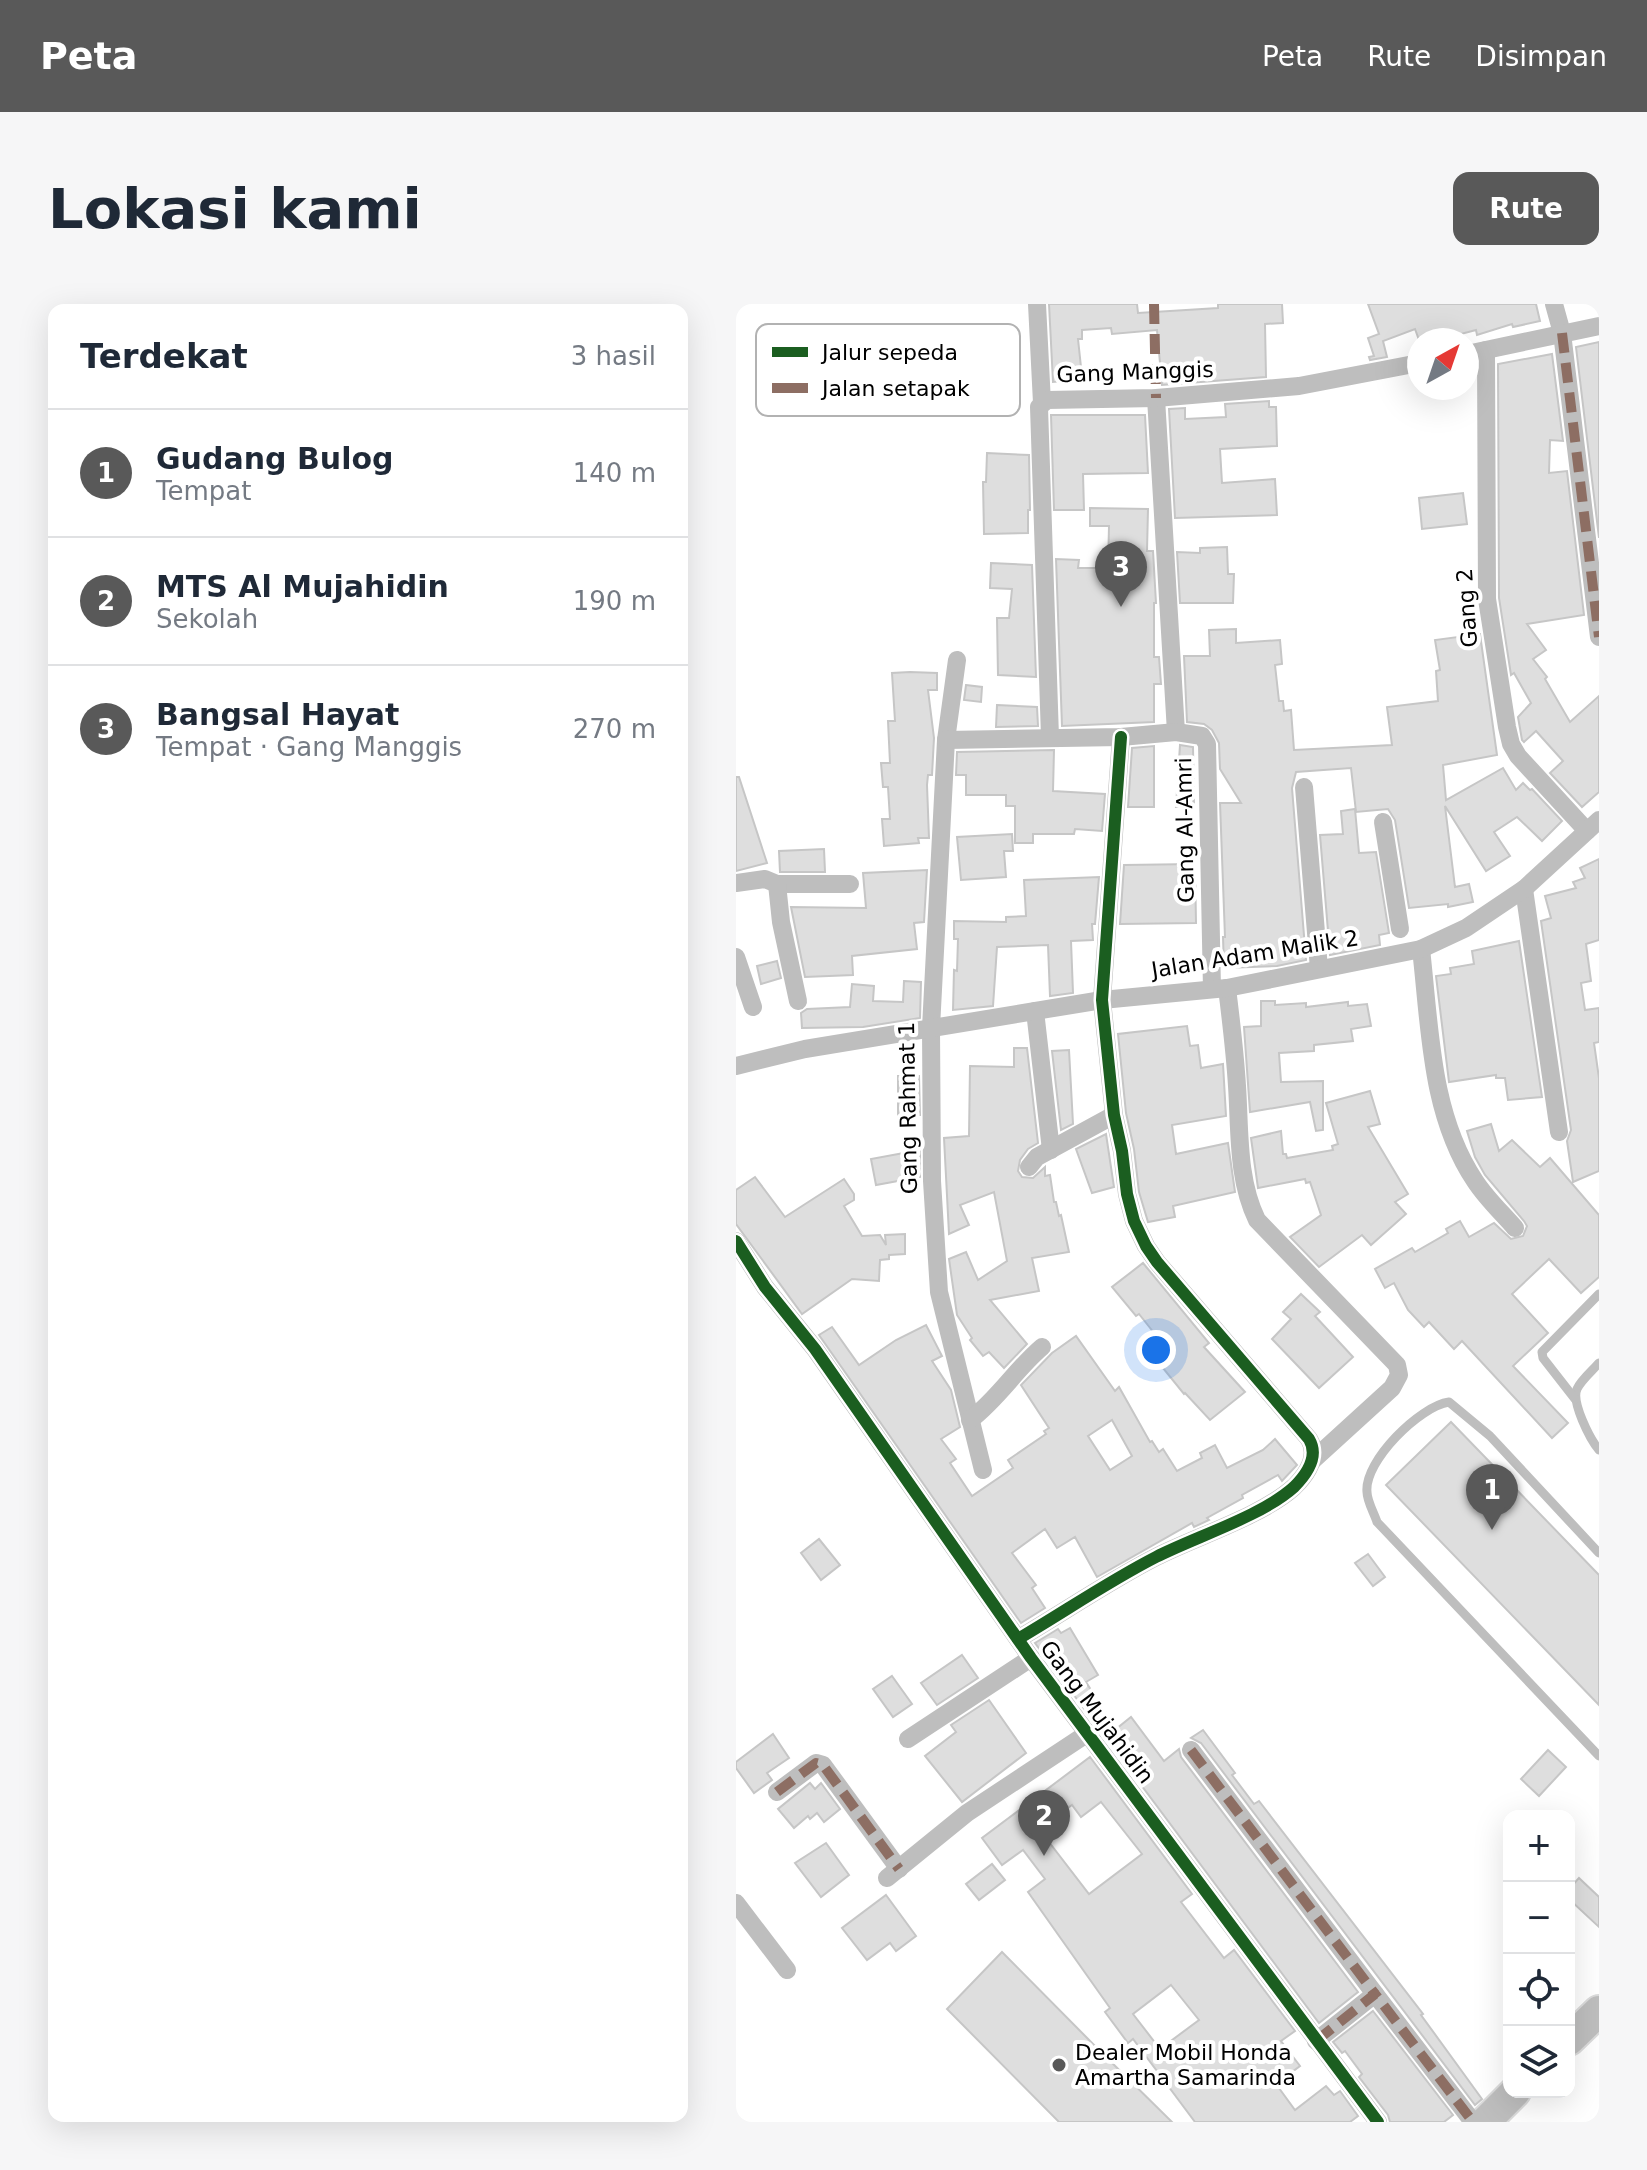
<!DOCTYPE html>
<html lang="id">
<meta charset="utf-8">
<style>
body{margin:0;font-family:"DejaVu Sans",sans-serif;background:#f6f6f7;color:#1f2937}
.controls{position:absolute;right:24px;bottom:24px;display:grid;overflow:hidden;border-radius:16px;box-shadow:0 8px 32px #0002}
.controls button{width:72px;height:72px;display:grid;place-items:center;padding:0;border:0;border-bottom:2px solid #e0e1e3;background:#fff;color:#1f2937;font:40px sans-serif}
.compass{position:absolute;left:671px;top:24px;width:72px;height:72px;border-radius:50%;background:#fff;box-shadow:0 8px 32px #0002;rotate:40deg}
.you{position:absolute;left:420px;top:1046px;width:28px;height:28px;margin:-20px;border:6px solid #fff;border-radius:50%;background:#1a73e8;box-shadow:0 0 0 12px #1a73e833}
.badge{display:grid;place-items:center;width:52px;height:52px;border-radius:50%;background:#595959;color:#fff;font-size:26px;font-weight:700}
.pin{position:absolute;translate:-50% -66px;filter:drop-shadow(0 2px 4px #0008)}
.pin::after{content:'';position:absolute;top:42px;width:28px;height:24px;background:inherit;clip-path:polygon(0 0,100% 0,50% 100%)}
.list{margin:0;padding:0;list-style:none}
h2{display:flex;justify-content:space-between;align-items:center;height:104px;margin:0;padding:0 32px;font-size:34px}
h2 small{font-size:26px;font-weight:400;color:#747a83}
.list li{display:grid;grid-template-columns:52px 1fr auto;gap:24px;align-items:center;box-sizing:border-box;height:128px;padding:0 32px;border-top:2px solid #e0e1e3}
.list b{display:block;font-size:30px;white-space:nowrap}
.list p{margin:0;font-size:26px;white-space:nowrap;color:#747a83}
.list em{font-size:26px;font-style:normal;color:#747a83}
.icon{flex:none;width:44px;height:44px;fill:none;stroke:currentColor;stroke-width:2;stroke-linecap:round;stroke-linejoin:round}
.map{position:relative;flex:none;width:863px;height:1818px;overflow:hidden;border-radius:16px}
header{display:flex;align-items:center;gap:48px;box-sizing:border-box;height:112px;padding:0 40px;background:#595959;color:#fff}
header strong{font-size:38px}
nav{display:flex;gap:44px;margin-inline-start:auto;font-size:28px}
.intro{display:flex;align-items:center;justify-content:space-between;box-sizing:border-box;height:192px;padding:0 48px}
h1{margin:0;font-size:56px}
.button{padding:20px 36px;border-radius:16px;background:#595959;color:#fff;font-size:28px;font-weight:700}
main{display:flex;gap:48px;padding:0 48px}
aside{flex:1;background:#fff;border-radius:16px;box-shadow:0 8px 32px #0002}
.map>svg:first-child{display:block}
.building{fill:#dedede;stroke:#c6c6c6;stroke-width:2;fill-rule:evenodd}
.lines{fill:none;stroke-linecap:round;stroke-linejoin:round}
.trunk-casing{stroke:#dbdbdb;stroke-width:34}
.service{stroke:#bebebe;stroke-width:9}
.minor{stroke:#bebebe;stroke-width:18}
.trunk{stroke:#bebebe;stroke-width:30}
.quiet{stroke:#8d6e63;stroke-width:10;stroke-dasharray:20 10;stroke-linecap:butt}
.cycleway-casing{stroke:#fff;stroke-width:17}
.cycleway{stroke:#1b5e20;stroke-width:12}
.poi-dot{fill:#595959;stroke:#fff;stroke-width:3}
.labels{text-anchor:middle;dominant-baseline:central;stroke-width:8;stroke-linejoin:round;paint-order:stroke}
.street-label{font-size:22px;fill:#000;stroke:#fff}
.poi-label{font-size:22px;fill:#000;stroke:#fff;text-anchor:start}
.key{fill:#fff;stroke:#b2b2b2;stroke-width:2}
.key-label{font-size:22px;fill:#000}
</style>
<header>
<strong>Peta</strong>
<nav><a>Peta</a><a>Rute</a><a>Disimpan</a></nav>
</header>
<div class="intro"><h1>Lokasi kami</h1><a class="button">Rute</a></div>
<main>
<aside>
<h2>Terdekat<small>3 hasil</small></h2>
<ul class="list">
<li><span class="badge">1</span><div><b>Gudang Bulog</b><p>Tempat</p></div><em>140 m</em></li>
<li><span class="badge">2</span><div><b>MTS Al Mujahidin</b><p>Sekolah</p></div><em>190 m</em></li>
<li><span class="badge">3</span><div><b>Bangsal Hayat</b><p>Tempat · Gang Manggis</p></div><em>270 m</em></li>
</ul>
</aside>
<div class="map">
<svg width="863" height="1818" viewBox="0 0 863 1818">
<rect width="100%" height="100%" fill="#fff"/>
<g class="building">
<path d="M 313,0 L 401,0 L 402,9 L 482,4 L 482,0 L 546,0 L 547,19 L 529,20 L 530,73 L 426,81 L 421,26 L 376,30 L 375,24 L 346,26 L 346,35 L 342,35 L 345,63 L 338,63 L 339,76 L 317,78 Z"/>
<path d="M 632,0 L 800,0 L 804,17 L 777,23 L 776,20 L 741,31 L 740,26 L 702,36 L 683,36 L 679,25 L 647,37 L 651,53 L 634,56 L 633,53 L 638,52 L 632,34 L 643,30 Z"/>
<path d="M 863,38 L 863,234 L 840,43 Z"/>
<path d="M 816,50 L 827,137 L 814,136 L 813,169 L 831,167 L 848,311 L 791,320 L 810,346 L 797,355 L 811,373 L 809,375 L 834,418 L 863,392 L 863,488 L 846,503 L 814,469 L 827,457 L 800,427 L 788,438 L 786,436 L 782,413 L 795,399 L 778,369 L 775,371 L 763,294 L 762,60 Z"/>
<path d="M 533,97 L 533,103 L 540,103 L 541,142 L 484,145 L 486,179 L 539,175 L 541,211 L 439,214 L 433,105 L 449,104 L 449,115 L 490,113 L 489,100 Z"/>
<path d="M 315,111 L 409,111 L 412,169 L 347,170 L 348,206 L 318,206 Z"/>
<path d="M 251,149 L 293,151 L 294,206 L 292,206 L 292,229 L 248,230 L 247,178 L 250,178 Z"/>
<path d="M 727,189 L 731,220 L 686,225 L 683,194 Z"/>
<path d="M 354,204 L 412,205 L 411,247 L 417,247 L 420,299 L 418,299 L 418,353 L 423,353 L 425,380 L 418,380 L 418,418 L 326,422 L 320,255 L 343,256 L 342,264 L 372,264 L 373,222 L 354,222 Z"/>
<path d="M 491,243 L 492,270 L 498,270 L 497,299 L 444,299 L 441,248 L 464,249 L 464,244 Z"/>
<path d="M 255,259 L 296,261 L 300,373 L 262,371 L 261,314 L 273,314 L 276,285 L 254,284 Z"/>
<path d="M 500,325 L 500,339 L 544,336 L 546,360 L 539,361 L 543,397 L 547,397 L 548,407 L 555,406 L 558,446 L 656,441 L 651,403 L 702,397 L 700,367 L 704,366 L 699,336 L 744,330 L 761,451 L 707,461 L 710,496 L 767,464 L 780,486 L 787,479 L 794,486 L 796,485 L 826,517 L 806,537 L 781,513 L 758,528 L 774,552 L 750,567 L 709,502 L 719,583 L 733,580 L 737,598 L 712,603 L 712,600 L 673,604 L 659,516 L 652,505 L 620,508 L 615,464 L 560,468 L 556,484 L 570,656 L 541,662 L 488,664 L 487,633 L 489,633 L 484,499 L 505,499 L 484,465 L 483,439 L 476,426 L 468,420 L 451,418 L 448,352 L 474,352 L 473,326 Z"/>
<path d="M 174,368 L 201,369 L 201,386 L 192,386 L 198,434 L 196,471 L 192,471 L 191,481 L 193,534 L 182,534 L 183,539 L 148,542 L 146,515 L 154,515 L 152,483 L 147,483 L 145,459 L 154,459 L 152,417 L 159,417 L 156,369 Z"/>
<path d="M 230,381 L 246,383 L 245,398 L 228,396 Z"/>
<path d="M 261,401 L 301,403 L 302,422 L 260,423 Z"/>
<path d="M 444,441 L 457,443 L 458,502 L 440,503 Z"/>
<path d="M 418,442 L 418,503 L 392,503 L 396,444 Z"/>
<path d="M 318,446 L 317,487 L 369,490 L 366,527 L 339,525 L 338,530 L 297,530 L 297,539 L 279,539 L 279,502 L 270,502 L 270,491 L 230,491 L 230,471 L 220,471 L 221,448 Z"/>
<path d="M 0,473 L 3,473 L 31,559 L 0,567 Z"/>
<path d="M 619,505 L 623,549 L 640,548 L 653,629 L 643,631 L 644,641 L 594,651 L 584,531 L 607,530 L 605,507 Z"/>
<path d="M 276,530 L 277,547 L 268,547 L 270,573 L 225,576 L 221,533 Z"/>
<path d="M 88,545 L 89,568 L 44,568 L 43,547 Z"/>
<path d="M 863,555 L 863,636 L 850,640 L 855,677 L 845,679 L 849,706 L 863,704 L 863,738 L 858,739 L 863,774 L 863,867 L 837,878 L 831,837 L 835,826 L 805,617 L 815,614 L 809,592 L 840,584 L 837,578 L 849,574 L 844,564 Z"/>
<path d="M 459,560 L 460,619 L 384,620 L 388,561 Z"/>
<path d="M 191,566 L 188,618 L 178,619 L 181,645 L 116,652 L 117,671 L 69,673 L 55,603 L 130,604 L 127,569 Z"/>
<path d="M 363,573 L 359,620 L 356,620 L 357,636 L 335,637 L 337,689 L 314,692 L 312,641 L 261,643 L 257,702 L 217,706 L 218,666 L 221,667 L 222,635 L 218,635 L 218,617 L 270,618 L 270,613 L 290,612 L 288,576 Z"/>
<path d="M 783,637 L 806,793 L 772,796 L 769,774 L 760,774 L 760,771 L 713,778 L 700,672 L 715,670 L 714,664 L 738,660 L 736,647 Z"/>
<path d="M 41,657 L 45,674 L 25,680 L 21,662 Z"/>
<path d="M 168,677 L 185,678 L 184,714 L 127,723 L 66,724 L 65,709 L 71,705 L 114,703 L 116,680 L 138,682 L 137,697 L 167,698 Z"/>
<path d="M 525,697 L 539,697 L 539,701 L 570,699 L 570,703 L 612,698 L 612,702 L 631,700 L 635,722 L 615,725 L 617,737 L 578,741 L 578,747 L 543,749 L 545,778 L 587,777 L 587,826 L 580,827 L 574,798 L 514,808 L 508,723 L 525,722 Z"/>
<path d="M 451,722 L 454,742 L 462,741 L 465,764 L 487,760 L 490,812 L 436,821 L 440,850 L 492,839 L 499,888 L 437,902 L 439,913 L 412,918 L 403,888 L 398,845 L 390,809 L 382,730 Z"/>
<path d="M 278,744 L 291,744 L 302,839 L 292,845 L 284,856 L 282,867 L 286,873 L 297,874 L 309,863 L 309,872 L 314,871 L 318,898 L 320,898 L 323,912 L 325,911 L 333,948 L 296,954 L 303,987 L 254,996 L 291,1040 L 268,1064 L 253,1048 L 247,1052 L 234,1036 L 236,1034 L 221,1011 L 213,955 L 230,948 L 242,976 L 271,957 L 258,888 L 224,901 L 233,921 L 213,930 L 208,834 L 233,832 L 234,762 L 278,763 Z"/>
<path d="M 333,746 L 337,820 L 325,826 L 316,747 Z"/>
<path d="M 162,772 L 183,772 L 184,811 L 162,811 Z"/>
<path d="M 634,787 L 644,820 L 632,823 L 672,890 L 659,898 L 670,910 L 635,941 L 626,931 L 583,963 L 554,933 L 585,911 L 574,878 L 570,879 L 569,875 L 522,884 L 515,834 L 545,827 L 547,850 L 550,850 L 551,854 L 597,846 L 596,842 L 602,840 L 590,799 Z"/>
<path d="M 755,820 L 763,847 L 776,836 L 804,863 L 814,854 L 863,911 L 863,973 L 845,989 L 813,955 L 776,990 L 812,1029 L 777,1062 L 832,1119 L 816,1134 L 726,1037 L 718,1045 L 693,1018 L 688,1023 L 672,1006 L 658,979 L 649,984 L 639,965 L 676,944 L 679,948 L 712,929 L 710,925 L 724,917 L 733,933 L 758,919 L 775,935 L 787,932 L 791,922 L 788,917 L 749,871 L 739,853 L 731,827 Z"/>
<path d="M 370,830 L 378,883 L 356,889 L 340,845 Z"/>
<path d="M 184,846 L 184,873 L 140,881 L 135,855 Z"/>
<path d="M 19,873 L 49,913 L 108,875 L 118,890 L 118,896 L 108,902 L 126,932 L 144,931 L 150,941 L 149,931 L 169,930 L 169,950 L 153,951 L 153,955 L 144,956 L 143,977 L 116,975 L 66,1010 L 0,920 L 0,886 Z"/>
<path d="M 407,959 L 473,1039 L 468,1043 L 509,1088 L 474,1116 L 449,1089 L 448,1090 L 418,1053 L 430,1044 L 403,1010 L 400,1012 L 376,983 Z"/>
<path d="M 565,990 L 584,1008 L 579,1012 L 617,1053 L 583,1084 L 536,1035 L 555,1015 L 547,1008 Z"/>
<path d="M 190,1021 L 206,1052 L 196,1057 L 215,1086 L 224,1123 L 205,1135 L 220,1155 L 214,1159 L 236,1192 L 277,1164 L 272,1156 L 310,1130 L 308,1127 L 313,1124 L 285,1081 L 316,1049 L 340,1032 L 379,1087 L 383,1083 L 414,1138 L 416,1137 L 423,1148 L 427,1145 L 441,1167 L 466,1154 L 464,1149 L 479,1141 L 491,1164 L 527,1146 L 539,1135 L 561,1161 L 546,1177 L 542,1171 L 506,1191 L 507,1194 L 471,1214 L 473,1216 L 458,1223 L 456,1219 L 361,1273 L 339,1233 L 321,1244 L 309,1225 L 276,1249 L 300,1281 L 296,1284 L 309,1304 L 285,1319 L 83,1031 L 96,1023 L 123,1061 L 160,1036 ZM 376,1116 L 396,1152 L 374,1166 L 352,1132 Z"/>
<path d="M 715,1118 L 863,1271 L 863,1401 L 650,1181 Z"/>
<path d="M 83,1235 L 104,1261 L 85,1276 L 65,1249 Z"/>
<path d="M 632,1250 L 649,1273 L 637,1282 L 619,1259 Z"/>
<path d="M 334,1324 L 362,1371 L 350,1378 L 380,1425 L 395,1413 L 428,1457 L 443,1445 L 445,1453 L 622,1688 L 583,1719 L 299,1339 L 322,1325 L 325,1329 Z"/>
<path d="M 226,1351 L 242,1374 L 201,1401 L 185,1379 Z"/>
<path d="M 156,1372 L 176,1400 L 157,1413 L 137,1385 Z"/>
<path d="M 253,1396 L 290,1449 L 226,1498 L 189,1452 L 220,1428 L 215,1421 Z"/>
<path d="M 467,1426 L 499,1469 L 496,1471 L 518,1500 L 523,1497 L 687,1710 L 685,1711 L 746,1795 L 739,1801 L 465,1439 L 455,1434 Z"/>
<path d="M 37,1430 L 53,1454 L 31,1469 L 36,1476 L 18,1489 L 0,1464 L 0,1458 Z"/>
<path d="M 812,1446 L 830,1463 L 803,1492 L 785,1475 Z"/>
<path d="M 354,1453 L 456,1590 L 445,1598 L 488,1654 L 498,1646 L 559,1727 L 545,1737 L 564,1762 L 540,1780 L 559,1806 L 590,1782 L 598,1791 L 604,1787 L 622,1812 L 614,1818 L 459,1818 L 397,1735 L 392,1739 L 369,1708 L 374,1704 L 292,1588 L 309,1575 L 287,1546 L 266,1561 L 246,1534 ZM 365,1498 L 406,1550 L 353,1590 L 303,1525 L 336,1501 L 345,1513 ZM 435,1681 L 463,1716 L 424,1745 L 397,1710 Z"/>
<path d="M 74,1479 L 79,1485 L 85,1479 L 104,1505 L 88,1518 L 81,1509 L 74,1515 L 72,1512 L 58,1524 L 42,1505 Z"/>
<path d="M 90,1539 L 113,1571 L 85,1593 L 59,1559 Z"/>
<path d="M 256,1560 L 269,1576 L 243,1596 L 230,1580 Z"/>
<path d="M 843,1574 L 863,1593 L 863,1623 L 833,1595 L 833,1585 Z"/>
<path d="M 150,1591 L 180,1632 L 160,1647 L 154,1639 L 131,1656 L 106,1624 Z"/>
<path d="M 266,1648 L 366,1749 L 436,1818 L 323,1818 L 211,1705 Z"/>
<path d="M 637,1707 L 717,1811 L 708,1818 L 654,1818 L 652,1811 L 623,1773 L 626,1770 L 609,1747 L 606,1749 L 597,1738 Z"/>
</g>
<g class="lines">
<defs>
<g id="trunk">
<path d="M 833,1736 L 863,1707"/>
<path d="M 749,1818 L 779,1788"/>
</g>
</defs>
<use href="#trunk" class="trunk-casing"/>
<g class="service">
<path d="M 863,1059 C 856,1067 845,1076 841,1085 C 835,1098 854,1135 863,1146"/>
<path d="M 839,1095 L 807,1054 L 806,1048 L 863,990"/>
<path d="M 863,1249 L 754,1132 L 713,1098 C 684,1102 628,1157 631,1188 C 631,1197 638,1209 641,1218 L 863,1452"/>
</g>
<g class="minor">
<path d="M 301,0 L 306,99"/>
<path d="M 818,0 L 826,29 L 863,333"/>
<path d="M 750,46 L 751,295 L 771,423 L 775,440 L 782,452 L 851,527"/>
<path d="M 731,50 L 863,22"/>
<path d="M 420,94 L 440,428"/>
<path d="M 221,356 L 210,436 L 195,724 L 196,877 L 203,988 L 247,1166"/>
<path d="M 314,433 L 303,103 L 311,96 L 420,94 L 563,82 L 683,59"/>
<path d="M 210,436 L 385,433 L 440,428 L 466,432 L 471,440 L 476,685"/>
<path d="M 568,483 L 583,665"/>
<path d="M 647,518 L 664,625"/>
<path d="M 0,579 L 29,575 L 41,580 L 114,580"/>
<path d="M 41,580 L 45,618 L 62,697"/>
<path d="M 788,585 L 823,828"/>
<path d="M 685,645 C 694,722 694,810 739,877 C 750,894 766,909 779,924"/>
<path d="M 0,653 L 17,703"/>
<path d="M 491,684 C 495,716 499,749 501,782 C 504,826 501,875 521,916 L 661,1061 L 663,1071 L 656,1084 L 577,1156"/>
<path d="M 299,707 L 315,846"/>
<path d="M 0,762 L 69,745 L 366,696 L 491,684 L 685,645 L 730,624 L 788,585 L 863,516"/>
<path d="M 293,863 L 301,853 L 378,811"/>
<path d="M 0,937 L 29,983 L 79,1045 L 295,1354 L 642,1818"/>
<path d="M 234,1116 C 262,1095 280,1065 306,1043"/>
<path d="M 282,1335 C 328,1308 373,1277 420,1253 C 459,1233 526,1212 558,1183 C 571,1170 583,1152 573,1135 L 421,958 L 410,942 L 398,917 L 391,890 L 386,847 L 378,811 L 366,696 L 385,433"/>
<path d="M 172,1435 L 295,1354"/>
<path d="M 455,1446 L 639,1690"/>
<path d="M 41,1488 L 80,1459 L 87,1461 L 163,1565"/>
<path d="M 151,1574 L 231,1509 L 352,1429"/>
<path d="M 0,1599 L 51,1666"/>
<path d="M 580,1737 L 639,1690 L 737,1818"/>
</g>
<use href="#trunk" class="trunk"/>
<g class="quiet">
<path d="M 418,0 L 420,94"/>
<path d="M 826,29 L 863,333"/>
<path d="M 455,1446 L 639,1690"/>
<path d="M 41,1488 L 80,1459 L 87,1461 L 163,1565"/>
<path d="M 580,1737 L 639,1690 L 737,1818"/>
</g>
<defs>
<g id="cycleway">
<path d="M 0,937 L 29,983 L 79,1045 L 295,1354 L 642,1818"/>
<path d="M 282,1335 C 328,1308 373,1277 420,1253 C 459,1233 526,1212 558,1183 C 571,1170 583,1152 573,1135 L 421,958 L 410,942 L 398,917 L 391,890 L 386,847 L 378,811 L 366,696 L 385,433"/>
</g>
</defs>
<use href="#cycleway" class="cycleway-casing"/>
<use href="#cycleway" class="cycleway"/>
</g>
<circle class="poi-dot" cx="323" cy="1761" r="8"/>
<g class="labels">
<g class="street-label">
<text transform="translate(399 68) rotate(-2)">Gang Manggis</text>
<text transform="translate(731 304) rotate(-94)">Gang 2</text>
<text transform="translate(449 526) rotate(-91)">Gang Al-Amri</text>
<text transform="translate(519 650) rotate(-9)">Jalan Adam Malik 2</text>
<text transform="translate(172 804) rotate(-91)">Gang Rahmat 1</text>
<text transform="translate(361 1408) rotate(53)">Gang Mujahidin</text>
</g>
<g class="poi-label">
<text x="339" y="1748">Dealer Mobil Honda<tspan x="339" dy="25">Amartha Samarinda</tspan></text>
</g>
</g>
<rect x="20" y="20" width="264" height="92" rx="12" class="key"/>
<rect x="36" y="43" width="36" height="10" fill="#1b5e20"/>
<rect x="36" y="79" width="36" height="10" fill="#8d6e63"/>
<g class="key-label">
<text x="86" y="56">Jalur sepeda</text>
<text x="86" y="92">Jalan setapak</text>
</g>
</svg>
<div class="controls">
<button>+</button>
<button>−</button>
<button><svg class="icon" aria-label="locate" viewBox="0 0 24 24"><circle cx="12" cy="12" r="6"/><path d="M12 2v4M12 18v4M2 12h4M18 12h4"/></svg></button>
<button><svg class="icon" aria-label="layers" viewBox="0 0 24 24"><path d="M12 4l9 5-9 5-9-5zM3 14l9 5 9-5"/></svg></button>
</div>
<svg class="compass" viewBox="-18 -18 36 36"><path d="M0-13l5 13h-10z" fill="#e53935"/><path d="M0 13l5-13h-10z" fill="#747a83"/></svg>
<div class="you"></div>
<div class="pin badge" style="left:756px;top:1226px">1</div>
<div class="pin badge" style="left:308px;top:1552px">2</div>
<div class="pin badge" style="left:385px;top:303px">3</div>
</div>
</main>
